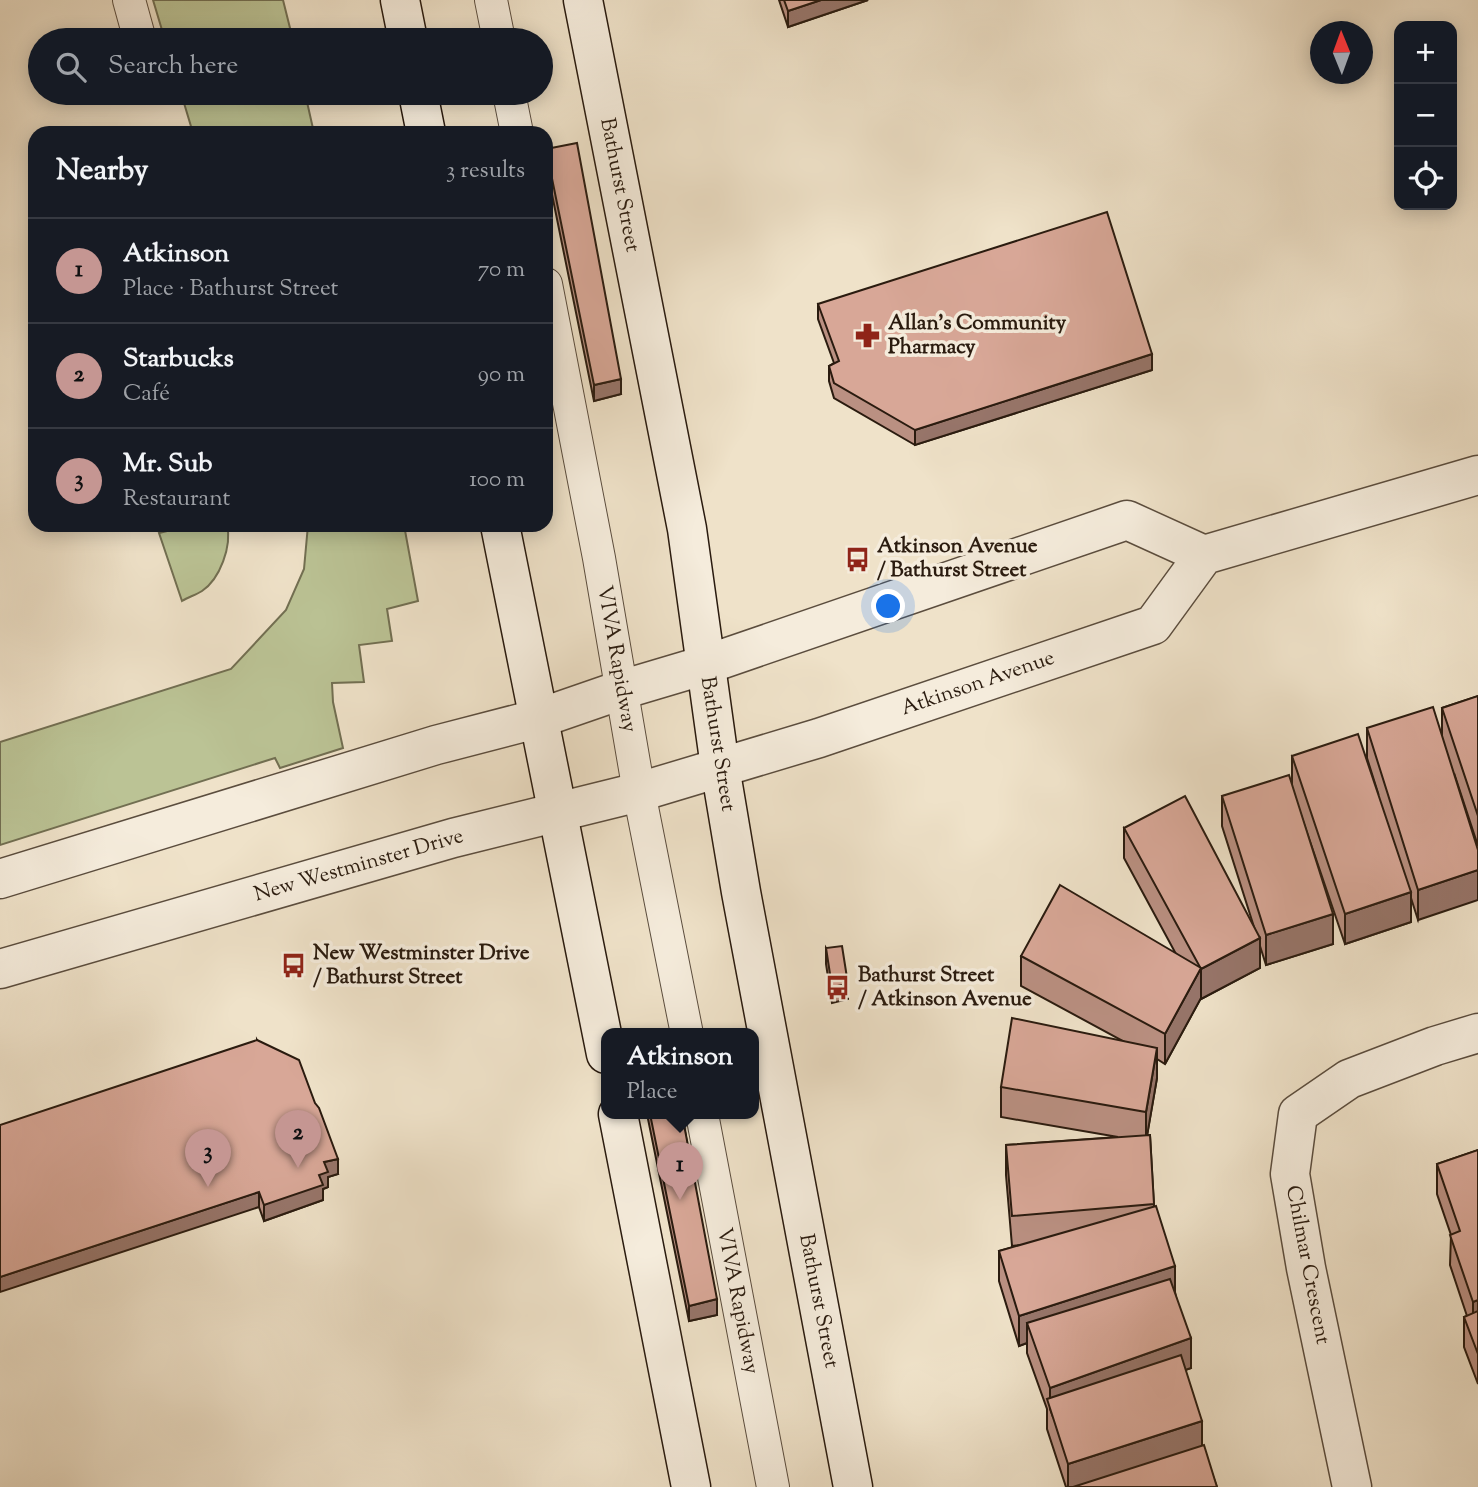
<!DOCTYPE html>
<meta charset="utf-8">
<style>
body{margin:0;font-family:"Sorts Mill Goudy",serif;background:#20242c;color:#f1f3f6}
.controls{position:absolute;right:21px;top:21px;display:grid;overflow:hidden;border-radius:14px;box-shadow:0 4px 18px #0003}
.controls button{width:63px;height:63px;display:grid;place-items:center;padding:0;border:0;border-bottom:2px solid #363941;background:#171b24;color:#f1f3f6;font:35px sans-serif}
.compass{position:absolute;left:1310px;top:21px;width:63px;height:63px;border-radius:50%;background:#171b24;box-shadow:0 4px 18px #0003;rotate:359deg}
.you{position:absolute;left:889px;top:607px;width:24px;height:24px;margin:-18px;border:5px solid #fff;border-radius:50%;background:#1a73e8;box-shadow:0 0 0 10px #1a73e833}
.badge{display:grid;place-items:center;width:46px;height:46px;border-radius:50%;background:#c59692;color:#111;font-size:23px;font-weight:700}
.pin{position:absolute;translate:-50% -58px;filter:drop-shadow(0 2px 4px #0008)}
.pin::after{content:'';position:absolute;top:37px;width:24px;height:21px;background:inherit;clip-path:polygon(0 0,100% 0,50% 100%)}
.popup{position:absolute;left:601px;top:1028px;width:158px;height:91px;box-sizing:border-box;display:grid;place-content:center;border-radius:14px;background:#171b24;filter:drop-shadow(0 2px 5px #0005);font-size:23px;white-space:nowrap;color:#9ea1a6}
.popup b{font-size:26px;color:#f1f3f6}
.popup::after{content:'';position:absolute;left:50%;top:100%;margin-left:-14px;border:14px solid transparent;border-top-color:#171b24}
.list{margin:0;padding:0;list-style:none}
h2{display:flex;justify-content:space-between;align-items:center;height:91px;margin:0;padding:0 28px;font-size:30px}
h2 small{font-size:23px;font-weight:400;color:#9ea1a6}
.list li{display:grid;grid-template-columns:46px 1fr auto;gap:21px;align-items:center;box-sizing:border-box;height:105px;padding:0 28px;border-top:2px solid #363941}
.list b{display:block;font-size:26px;white-space:nowrap}
.list p{margin:0;font-size:23px;white-space:nowrap;color:#9ea1a6}
.list em{font-size:23px;font-style:normal;color:#9ea1a6}
.icon{flex:none;width:38px;height:38px;fill:none;stroke:currentColor;stroke-width:2;stroke-linecap:round;stroke-linejoin:round}
.map{position:relative;flex:none;width:1478px;height:1487px;overflow:hidden}
.search{position:absolute;background:#171b24;box-shadow:0 4px 18px #0003;left:28px;top:28px;width:525px;height:77px;display:flex;align-items:center;gap:18px;box-sizing:border-box;padding:0 24px;border-radius:38px;color:#9ea1a6;font-size:26px}
.panel{position:absolute;background:#171b24;box-shadow:0 4px 18px #0003;left:28px;top:126px;width:525px;height:406px;border-radius:21px}
.map>svg:first-child{display:block}
.green{fill:#bbc395;stroke:#726f52;stroke-width:2}
.lines{fill:none;stroke-linecap:round;stroke-linejoin:round}
.service-casing{stroke:#5b4d3e;stroke-width:34}
.minor-casing{stroke:#5b4d3e;stroke-width:41}
.tertiary-casing{stroke:#5b4d3e;stroke-width:41}
.secondary-casing{stroke:#2a1b0f;stroke-width:41}
.service{stroke:#f5ecdc;stroke-width:32}
.minor{stroke:#f5ecdc;stroke-width:38}
.tertiary{stroke:#f5ecdc;stroke-width:38}
.secondary{stroke:#f5ecdc;stroke-width:38}
.wall{fill:#ba9082;stroke:#2a1b0f;stroke-width:2}
.shaded-wall{fill:#97756a;stroke:#2a1b0f;stroke-width:2}
.building{fill:#d8a797;stroke:#2a1b0f;stroke-width:2}
.labels{text-anchor:middle;dominant-baseline:central;stroke-width:7;stroke-linejoin:round;paint-order:stroke}
.street-label{font-size:21px;fill:#2a1b0f;stroke:#f5ecdc}
.poi-label{font-size:21px;font-weight:bold;fill:#2a1b0f;stroke:#f5ecdc;text-anchor:start}
</style>
<div class="map">
<svg width="1478" height="1487" viewBox="0 0 1478 1487">
<rect width="100%" height="100%" fill="#efe2c9"/>
<filter id="stains"><feTurbulence type="fractalNoise" baseFrequency=".00286" numOctaves="4"/><feColorMatrix values="0 0 0 0 .2 0 0 0 0 .09 0 0 0 0 .02 0 0 0 .5 -.17"/></filter>
<radialGradient id="worn" r=".72"><stop offset=".6" stop-color="#630" stop-opacity="0"/><stop offset="1" stop-color="#630" stop-opacity=".3"/></radialGradient>
<g class="green">
<path d="M 153,0 L 283,0 L 293,40 L 165,40 Z"/>
<path d="M 181,93 L 305,93 L 314,133 L 193,133 Z"/>
<path d="M 192,525 L 227,525 C 232,546 220,579 202,591 C 196,595 188,597 182,601 L 159,533 Z"/>
<path d="M 308,525 L 404,525 L 418,601 L 387,609 L 392,641 L 359,645 L 364,682 L 332,683 L 333,702 L 343,748 L 280,768 L 275,758 L 0,845 L 0,742 L 231,669 L 286,610 L 304,569 Z"/>
</g>
<g class="lines">
<defs>
<g id="service">
<path d="M 129,0 L 140,40"/>
<path d="M 491,0 L 499,40"/>
<path d="M 509,93 L 517,133"/>
<path d="M 546,284 L 599,558 L 639,792 L 687,1034"/>
<path d="M 702,1114 L 773,1487"/>
</g>
<path id="minor" d="M 1352,1487 L 1306,1268 L 1290,1174 L 1298,1114 L 1349,1079 L 1435,1046 L 1478,1033"/>
<g id="tertiary">
<path d="M 0,879 L 436,745 L 540,718 L 621,690 L 705,665 L 1127,520 L 1204,555"/>
<path d="M 0,969 L 453,838 L 639,792 L 819,738 L 1153,625 L 1204,555 L 1478,475"/>
</g>
<g id="secondary">
<path d="M 400,0 L 408,40"/>
<path d="M 583,0 L 687,529 L 720,767 L 741,892 L 853,1487"/>
<path d="M 418,93 L 426,133"/>
<path d="M 500,525 L 606,1054"/>
<path d="M 618,1114 L 691,1487"/>
</g>
</defs>
<use href="#service" class="service-casing"/>
<use href="#minor" class="minor-casing"/>
<use href="#tertiary" class="tertiary-casing"/>
<use href="#secondary" class="secondary-casing"/>
<use href="#service" class="service"/>
<use href="#minor" class="minor"/>
<use href="#tertiary" class="tertiary"/>
<use href="#secondary" class="secondary"/>
</g>
<g class="wall">
<path d="M 779,0 L 868,0 L 788,27 Z"/>
<path d="M 546,149 L 621,394 L 594,401 L 546,165 Z"/>
<path d="M 818,304 L 1152,370 L 915,445 L 834,398 L 829,381 L 829,366 L 834,363 L 818,319 Z"/>
<path d="M 1478,696 L 1478,846 L 1455,776 L 1418,920 L 1411,898 L 1411,922 L 1345,944 L 1300,812 L 1333,944 L 1266,965 L 1260,946 L 1260,968 L 1201,999 L 1201,998 L 1165,1064 L 1157,1059 L 1157,1078 L 1147,1135 L 1150,1135 L 1154,1206 L 1175,1292 L 1191,1368 L 1185,1370 L 1202,1446 L 1217,1487 L 1066,1487 L 1047,1429 L 1047,1409 L 1027,1353 L 1027,1343 L 1019,1346 L 999,1281 L 999,1251 L 1021,1245 L 1012,1246 L 1006,1175 L 1006,1145 L 1118,1137 L 1001,1117 L 1001,1087 L 1123,1041 L 1021,986 L 1021,956 L 1176,954 L 1124,858 L 1124,828 L 1254,927 L 1222,826 L 1222,796 L 1292,785 L 1292,756 L 1378,793 L 1367,758 L 1367,728 L 1442,736 L 1442,708 Z"/>
<path d="M 826,948 L 848,984 L 848,999 L 832,1003 L 826,964 Z"/>
<path d="M 257,1040 L 338,1174 L 328,1177 L 328,1187 L 323,1189 L 323,1200 L 264,1221 L 259,1207 Z"/>
<path d="M 647,1114 L 682,1114 L 717,1315 L 689,1321 Z"/>
<path d="M 1478,1150 L 1478,1384 L 1464,1347 L 1464,1317 L 1467,1316 L 1450,1265 L 1451,1235 L 1437,1194 L 1437,1164 Z"/>
</g>
<g class="shaded-wall">
<path d="M 821,0 L 868,0 L 788,27 L 788,11 Z"/>
<path d="M 1152,354 L 1152,370 L 915,445 L 915,430 Z"/>
<path d="M 621,379 L 621,394 L 594,401 L 594,385 Z"/>
<path d="M 1478,870 L 1478,900 L 1418,920 L 1418,890 Z"/>
<path d="M 1411,892 L 1411,922 L 1345,944 L 1345,914 Z"/>
<path d="M 1333,914 L 1333,944 L 1266,965 L 1266,935 Z"/>
<path d="M 1260,938 L 1260,968 L 1201,999 L 1201,969 Z"/>
<path d="M 1201,968 L 1201,998 L 1165,1064 L 1165,1034 Z"/>
<path d="M 1157,1048 L 1157,1078 L 1146,1142 L 1146,1112 Z"/>
<path d="M 338,1159 L 338,1174 L 328,1177 L 328,1187 L 323,1189 L 323,1200 L 264,1221 L 264,1205 L 319,1175 L 324,1162 Z"/>
<path d="M 259,1192 L 259,1207 L 0,1292 L 0,1277 Z"/>
<path d="M 1175,1266 L 1175,1296 L 1027,1323 L 1027,1343 L 1019,1346 L 1019,1316 Z"/>
<path d="M 717,1299 L 717,1315 L 689,1321 L 689,1306 Z"/>
<path d="M 1478,1300 L 1478,1330 L 1473,1332 L 1473,1302 Z"/>
<path d="M 1191,1338 L 1191,1368 L 1053,1417 L 1050,1409 L 1050,1388 Z"/>
<path d="M 1202,1421 L 1202,1451 L 1090,1487 L 1068,1487 L 1068,1464 Z"/>
</g>
<g class="building">
<path d="M 784,0 L 821,0 L 788,11 Z"/>
<path d="M 577,143 L 621,379 L 594,385 L 546,149 Z"/>
<path d="M 1107,212 L 1152,354 L 915,430 L 834,383 L 829,366 L 839,361 L 818,304 Z"/>
<path d="M 1478,696 L 1478,816 L 1442,708 Z"/>
<path d="M 1433,707 L 1478,850 L 1478,870 L 1418,890 L 1367,728 Z"/>
<path d="M 1358,734 L 1411,892 L 1345,914 L 1292,756 Z"/>
<path d="M 1289,775 L 1333,914 L 1266,935 L 1222,796 Z"/>
<path d="M 1185,796 L 1260,938 L 1201,969 L 1124,828 Z"/>
<path d="M 1060,885 L 1201,968 L 1165,1034 L 1021,956 Z"/>
<path d="M 842,946 L 848,984 L 832,987 L 826,948 Z"/>
<path d="M 1012,1018 L 1157,1048 L 1146,1112 L 1001,1087 Z"/>
<path d="M 257,1040 L 299,1060 L 315,1103 L 319,1108 L 338,1159 L 324,1162 L 328,1172 L 319,1175 L 323,1185 L 264,1205 L 259,1192 L 0,1277 L 0,1125 Z"/>
<path d="M 650,1114 L 682,1114 L 717,1299 L 689,1306 Z"/>
<path d="M 1150,1135 L 1154,1204 L 1012,1216 L 1006,1145 Z"/>
<path d="M 1478,1150 L 1478,1300 L 1473,1302 L 1450,1235 L 1460,1231 L 1437,1164 Z"/>
<path d="M 1156,1206 L 1175,1266 L 1019,1316 L 999,1251 Z"/>
<path d="M 1170,1279 L 1191,1338 L 1050,1388 L 1027,1323 Z"/>
<path d="M 1478,1311 L 1478,1354 L 1464,1317 Z"/>
<path d="M 1181,1355 L 1202,1421 L 1068,1464 L 1047,1399 Z"/>
<path d="M 1204,1445 L 1217,1487 L 1073,1487 Z"/>
</g>
<defs>
<symbol id="pharmacy-bare" viewBox="-9 -9 18 18"><path d="M-2-6h4v4h4v4h-4v4h-4v-4h-4v-4h4Z" fill="#8f2418" stroke="#f5ecdc" stroke-width="2.5" paint-order="stroke"/></symbol>
<symbol id="bus-bare" viewBox="-9 -9 18 18"><path d="M-5-6H5V4H4V6H2V4H-2V6H-4V4H-5ZM-3.5-4V0h7V-4ZM-3.5 1.2v1.5H-2V1.2ZM2 1.2v1.5H3.5V1.2Z" fill="#8f2418" stroke="#f5ecdc" stroke-width="2.5" paint-order="stroke"/></symbol>
</defs>
<g fill-rule="evenodd">
<use href="#pharmacy-bare" x="850" y="318" width="35" height="35"/>
<use href="#bus-bare" x="840" y="542" width="35" height="35"/>
<use href="#bus-bare" x="276" y="948" width="35" height="35"/>
<use href="#bus-bare" x="820" y="970" width="35" height="35"/>
</g>
<g class="labels">
<g class="street-label">
<text transform="translate(619 185) rotate(79)">Bathurst Street</text>
<text transform="translate(616 659) rotate(80)">VIVA Rapidway</text>
<text transform="translate(978 684) rotate(-19)">Atkinson Avenue</text>
<text transform="translate(717 744) rotate(81)">Bathurst Street</text>
<text transform="translate(359 866) rotate(-16)">New Westminster Drive</text>
<text transform="translate(1307 1265) rotate(79)">Chilmar Crescent</text>
<text transform="translate(737 1301) rotate(79)">VIVA Rapidway</text>
<text transform="translate(818 1301) rotate(79)">Bathurst Street</text>
</g>
<g class="poi-label">
<text x="888" y="324">Allan's Community<tspan x="888" dy="24">Pharmacy</tspan></text>
<text x="877" y="547">Atkinson Avenue<tspan x="877" dy="24">/ Bathurst Street</tspan></text>
<text x="313" y="954">New Westminster Drive<tspan x="313" dy="24">/ Bathurst Street</tspan></text>
<text x="858" y="976">Bathurst Street<tspan x="858" dy="24">/ Atkinson Avenue</tspan></text>
</g>
</g>
<rect width="100%" height="100%" filter="url(#stains)"/>
<rect width="100%" height="100%" fill="url(#worn)"/>
</svg>
<div class="controls">
<button>+</button>
<button>−</button>
<button><svg class="icon" aria-label="locate" viewBox="0 0 24 24"><circle cx="12" cy="12" r="6"/><path d="M12 2v4M12 18v4M2 12h4M18 12h4"/></svg></button>
</div>
<svg class="compass" viewBox="-18 -18 36 36"><path d="M0-13l5 13h-10z" fill="#e53935"/><path d="M0 13l5-13h-10z" fill="#9ea1a6"/></svg>
<div class="you"></div>
<div class="pin badge" style="left:680px;top:1200px">1</div>
<div class="popup"><b>Atkinson</b>Place</div>
<div class="pin badge" style="left:298px;top:1168px">2</div>
<div class="pin badge" style="left:208px;top:1187px">3</div>
<div class="search"><svg class="icon" aria-label="search" viewBox="0 0 24 24"><circle cx="10" cy="10" r="6"/><path d="M15 15l6 6"/></svg>Search here</div>
<section class="panel">
<h2>Nearby<small>3 results</small></h2>
<ul class="list">
<li><span class="badge">1</span><div><b>Atkinson</b><p>Place · Bathurst Street</p></div><em>70 m</em></li>
<li><span class="badge">2</span><div><b>Starbucks</b><p>Café</p></div><em>90 m</em></li>
<li><span class="badge">3</span><div><b>Mr. Sub</b><p>Restaurant</p></div><em>100 m</em></li>
</ul>
</section>
</div>
